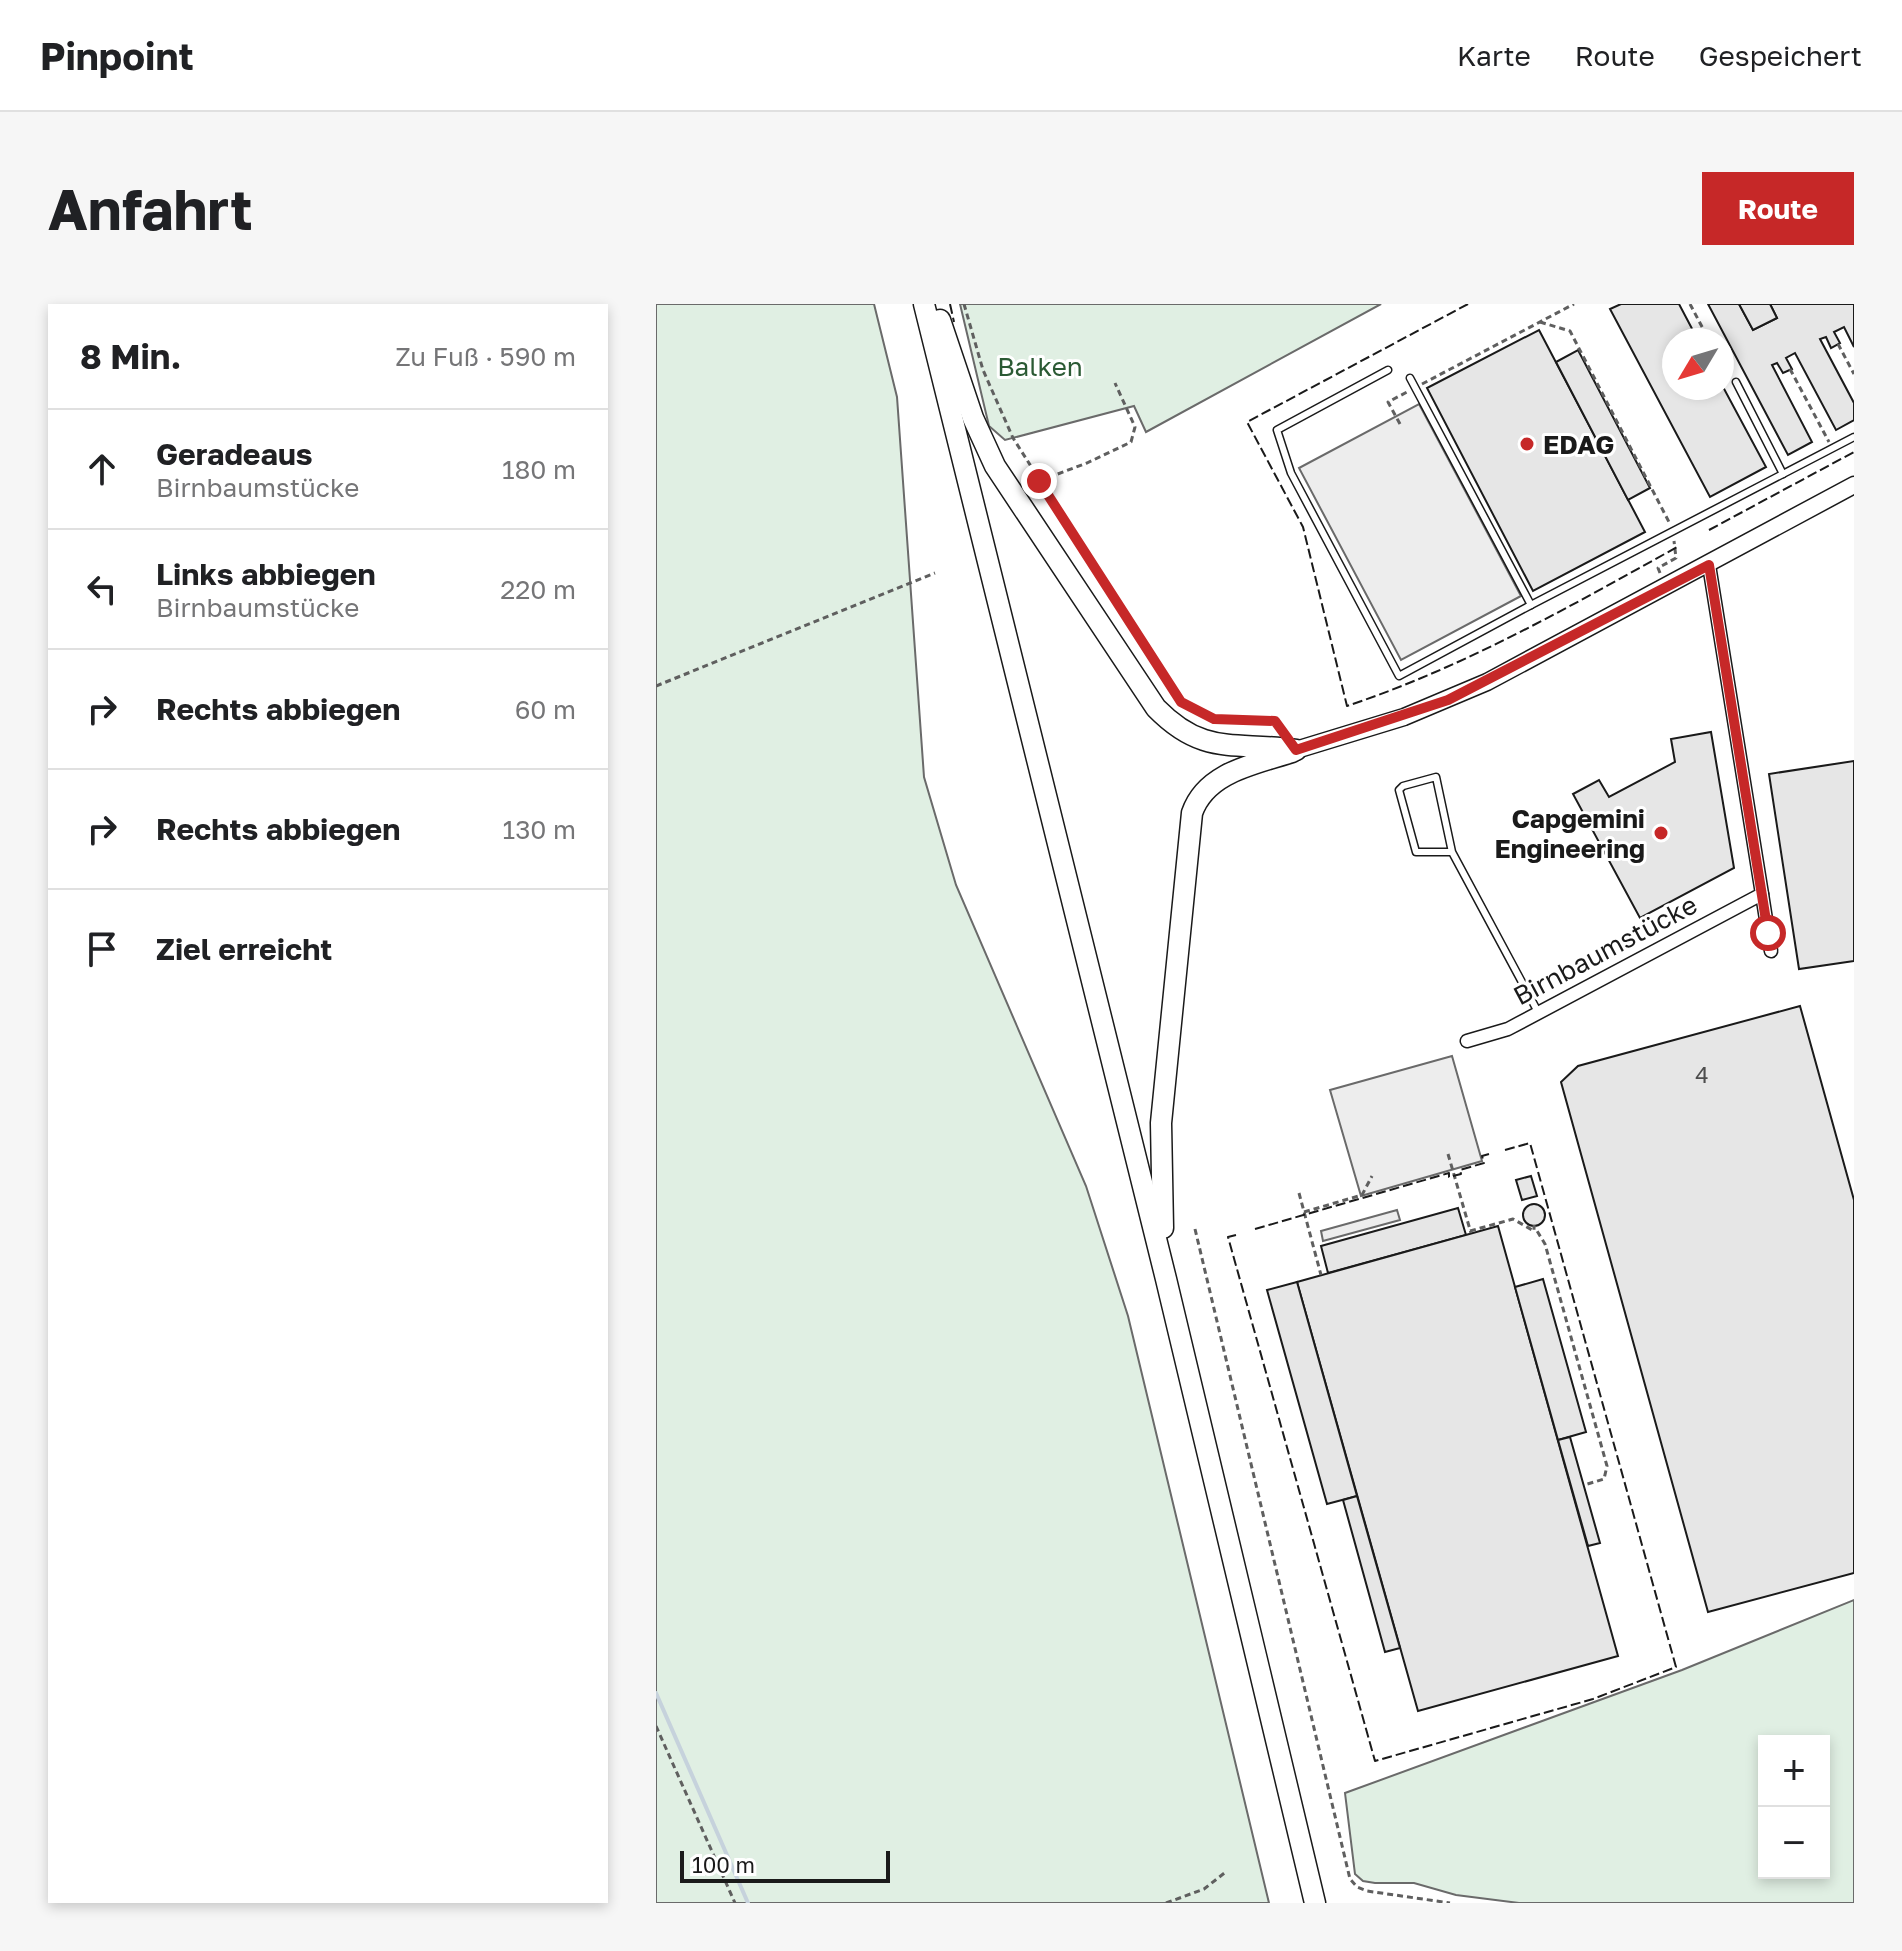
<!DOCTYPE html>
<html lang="de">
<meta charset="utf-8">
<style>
body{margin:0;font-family:"Golos Text",sans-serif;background:#f6f6f6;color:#202124}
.controls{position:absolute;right:24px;bottom:24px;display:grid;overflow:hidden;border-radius:0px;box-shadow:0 4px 12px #0003}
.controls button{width:72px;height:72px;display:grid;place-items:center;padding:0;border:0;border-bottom:2px solid #e0e0e0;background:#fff;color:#202124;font:40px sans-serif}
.compass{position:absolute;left:1006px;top:24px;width:72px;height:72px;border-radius:50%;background:#fff;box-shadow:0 4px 12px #0003;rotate:232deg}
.scale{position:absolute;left:24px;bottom:20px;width:210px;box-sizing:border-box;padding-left:8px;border:4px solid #1a1a1a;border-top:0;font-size:22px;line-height:28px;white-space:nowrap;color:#1a1a1a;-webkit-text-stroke:6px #fff;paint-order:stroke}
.stop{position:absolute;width:24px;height:24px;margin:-18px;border:6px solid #c62828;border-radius:50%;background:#fff}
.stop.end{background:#c62828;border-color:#fff;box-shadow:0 2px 8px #0008}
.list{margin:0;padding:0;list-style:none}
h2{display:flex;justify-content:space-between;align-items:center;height:104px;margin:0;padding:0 32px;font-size:34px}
h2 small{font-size:26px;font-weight:400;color:#757577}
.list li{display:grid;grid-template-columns:52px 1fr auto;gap:24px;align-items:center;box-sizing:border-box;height:120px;padding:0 32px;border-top:2px solid #e0e0e0}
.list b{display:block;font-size:30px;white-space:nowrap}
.list p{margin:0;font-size:26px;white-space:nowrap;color:#757577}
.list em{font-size:26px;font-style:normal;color:#757577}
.icon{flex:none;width:44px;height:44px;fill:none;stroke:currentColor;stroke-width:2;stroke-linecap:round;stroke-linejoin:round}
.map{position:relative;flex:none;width:1198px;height:1599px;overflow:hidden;border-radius:0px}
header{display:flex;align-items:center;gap:48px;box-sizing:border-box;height:112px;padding:0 40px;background:#fff;border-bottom:2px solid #e0e0e0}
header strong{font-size:38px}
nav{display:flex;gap:44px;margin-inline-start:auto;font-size:28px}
.intro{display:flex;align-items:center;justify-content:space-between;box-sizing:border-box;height:192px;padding:0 48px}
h1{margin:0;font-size:56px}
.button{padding:20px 36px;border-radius:0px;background:#c62828;color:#fff;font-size:28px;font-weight:700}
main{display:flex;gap:48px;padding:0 48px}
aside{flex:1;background:#fff;border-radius:0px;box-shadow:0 4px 12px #0003}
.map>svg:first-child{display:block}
.green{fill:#e0efe3;stroke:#6a6a6a;stroke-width:2;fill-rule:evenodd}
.parking{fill:#ededed;stroke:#6a6a6a;stroke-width:2}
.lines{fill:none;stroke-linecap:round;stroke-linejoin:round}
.stream{stroke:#c6d2dc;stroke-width:4}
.building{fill:#e6e6e6;stroke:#1a1a1a;stroke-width:2}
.service-casing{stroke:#1a1a1a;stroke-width:9}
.minor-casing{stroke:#1a1a1a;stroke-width:15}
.tertiary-casing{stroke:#1a1a1a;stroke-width:19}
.primary-casing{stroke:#1a1a1a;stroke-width:23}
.path{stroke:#5f5f5f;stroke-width:3;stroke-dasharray:6 4;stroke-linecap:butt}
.service{stroke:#fff;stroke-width:6}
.minor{stroke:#fff;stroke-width:12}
.tertiary{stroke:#fff;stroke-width:16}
.primary{stroke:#fff;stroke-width:20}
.fence{stroke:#1a1a1a;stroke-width:2;stroke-dasharray:10 4;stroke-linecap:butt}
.route{stroke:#c62828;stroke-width:10}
.poi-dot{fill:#c62828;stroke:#fff;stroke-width:3}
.labels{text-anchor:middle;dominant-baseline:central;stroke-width:6;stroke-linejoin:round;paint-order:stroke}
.number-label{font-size:22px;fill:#4d4d4d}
.park-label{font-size:26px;fill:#2b5a34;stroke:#fff}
.poi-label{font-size:26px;font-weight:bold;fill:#1a1a1a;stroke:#fff;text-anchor:start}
.street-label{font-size:26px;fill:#1a1a1a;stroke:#fff}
</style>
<header>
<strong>Pinpoint</strong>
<nav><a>Karte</a><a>Route</a><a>Gespeichert</a></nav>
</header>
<div class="intro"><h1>Anfahrt</h1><a class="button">Route</a></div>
<main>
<aside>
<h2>8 Min.<small>Zu Fuß · 590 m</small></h2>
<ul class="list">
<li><svg class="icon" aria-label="ahead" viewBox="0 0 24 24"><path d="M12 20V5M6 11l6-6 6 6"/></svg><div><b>Geradeaus</b><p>Birnbaumstücke</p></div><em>180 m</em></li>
<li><svg class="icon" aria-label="left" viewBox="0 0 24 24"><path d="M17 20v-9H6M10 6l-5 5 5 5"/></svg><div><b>Links abbiegen</b><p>Birnbaumstücke</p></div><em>220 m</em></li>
<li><svg class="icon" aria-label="right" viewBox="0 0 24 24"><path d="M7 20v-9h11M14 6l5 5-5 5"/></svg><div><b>Rechts abbiegen</b></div><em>60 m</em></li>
<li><svg class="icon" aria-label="right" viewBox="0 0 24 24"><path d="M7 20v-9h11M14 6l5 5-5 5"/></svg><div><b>Rechts abbiegen</b></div><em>130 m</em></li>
<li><svg class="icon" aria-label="arrive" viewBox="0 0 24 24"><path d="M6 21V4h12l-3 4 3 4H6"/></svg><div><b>Ziel erreicht</b></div></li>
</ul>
</aside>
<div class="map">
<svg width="1198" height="1599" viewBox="0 0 1198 1599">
<rect width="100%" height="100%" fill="#fff"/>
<g class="green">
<path d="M 0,0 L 218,0 L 241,93 L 268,473 L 300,581 L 430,882 L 472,1012 L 613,1599 L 0,1599 Z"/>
<path d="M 304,0 L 725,0 L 490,128 L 478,102 L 349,136 L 333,122 Z"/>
<path d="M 1198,1296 L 1198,1599 L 863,1599 L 800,1591 L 758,1579 L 719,1579 L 707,1577 L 699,1570 L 689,1489 L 1026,1366 ZM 1168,1437 L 1168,1569 L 1108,1569 L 1108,1437 Z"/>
</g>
<g class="parking">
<path d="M 763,100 L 865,292 L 745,356 L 643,164 Z"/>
<path d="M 796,752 L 826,857 L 705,892 L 674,786 Z"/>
<path d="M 741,906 L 744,916 L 667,937 L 665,927 Z"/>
</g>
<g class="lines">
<path class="stream" d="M 0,1389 L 92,1599"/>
</g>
<g class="building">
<path d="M 965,0 L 1023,0 L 1042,36 L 1018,36 L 1018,84 L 1066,81 L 1110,163 L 1054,193 L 954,5 Z"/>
<path d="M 1052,0 L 1083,0 L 1097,26 L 1121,14 L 1114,0 L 1198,0 L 1198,43 L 1188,23 L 1178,28 L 1184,39 L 1175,44 L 1170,33 L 1164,35 L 1198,99 L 1198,116 L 1180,126 L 1139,49 L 1130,54 L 1136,65 L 1127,69 L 1121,59 L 1116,61 L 1156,138 L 1132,151 Z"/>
<path d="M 1083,0 L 1114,0 L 1121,14 L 1097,26 Z"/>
<path d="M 883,26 L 989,228 L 877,287 L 771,84 Z"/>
<path d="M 922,46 L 994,184 L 972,196 L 900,58 Z"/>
<path d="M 1055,428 L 1078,564 L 984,614 L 917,490 L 943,476 L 953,493 L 1019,458 L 1015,435 Z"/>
<path d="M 1198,457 L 1198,657 L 1143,665 L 1113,470 Z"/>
<path d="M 1144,702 L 1198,896 L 1198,1269 L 1052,1308 L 905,778 L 922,762 Z"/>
<path d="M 875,872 L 881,892 L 866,896 L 860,876 Z"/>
<circle cx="878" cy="911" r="11"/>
<path d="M 802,904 L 810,931 L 672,969 L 665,942 Z"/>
<path d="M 842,922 L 962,1352 L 762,1407 L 641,978 Z"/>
<path d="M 887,975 L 930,1128 L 902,1136 L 859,983 Z"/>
<path d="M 641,978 L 701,1192 L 671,1200 L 611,986 Z"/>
<path d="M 914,1133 L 944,1239 L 932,1242 L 902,1136 Z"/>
<path d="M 701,1192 L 744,1344 L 729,1348 L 687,1196 Z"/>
</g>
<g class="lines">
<defs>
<g id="service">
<path d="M 732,66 L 621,126 L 635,169 L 743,372 L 875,301"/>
<path d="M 754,74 L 875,301 L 1198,133"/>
<path d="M 1080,78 L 1127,170"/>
<path d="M 796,548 L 760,548 L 743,486 L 747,482 L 780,473 L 796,548 L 882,708"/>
</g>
<g id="minor">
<path d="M 1106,590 L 1115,647"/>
<path d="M 811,737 L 852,725 L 1106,590 L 1053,261"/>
</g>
<path id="tertiary" d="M 640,446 L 748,413 L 831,378 L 1198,181"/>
<g id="primary">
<path d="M 268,0 L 510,975 L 659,1599"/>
<path d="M 284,16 L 317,114 L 339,162 L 500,404 C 548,453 579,437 640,446"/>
<path d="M 507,924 L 505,819 L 536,509 C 550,468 599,460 636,448"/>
</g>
</defs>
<use href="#service" class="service-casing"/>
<use href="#minor" class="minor-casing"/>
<use href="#tertiary" class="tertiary-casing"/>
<use href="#primary" class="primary-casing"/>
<g class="path">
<path d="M 308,0 L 327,66 L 357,134 L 525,398 L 558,415 L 619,417 L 627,428"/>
<path d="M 1034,0 L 1053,36"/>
<path d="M 884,18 L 914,27 L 1013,218"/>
<path d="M 1182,40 L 1198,70"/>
<path d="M 1066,61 L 1072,72"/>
<path d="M 1134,65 L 1173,138"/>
<path d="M 766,80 L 918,0"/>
<path d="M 744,120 L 732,98 L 753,87"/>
<path d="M 383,177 L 431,159 L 475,138 L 479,123 L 459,79"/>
<path d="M 1004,269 L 1002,264 L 1020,254 L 1018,237"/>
<path d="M 0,382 L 279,269"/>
<path d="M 792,850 L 815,929"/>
<path d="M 643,889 L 665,971"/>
<path d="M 648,908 L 706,891 L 716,872"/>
<path d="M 539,925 L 694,1575 L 701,1583 L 711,1587 L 794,1599"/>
<path d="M 814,927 L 857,915 L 878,927 L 878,922 L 889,940 L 951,1162 L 948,1175 L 928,1181"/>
<path d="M 0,1422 L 79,1599"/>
<path d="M 510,1599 L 548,1585 L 571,1567"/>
</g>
<use href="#service" class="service"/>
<use href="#minor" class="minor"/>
<use href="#tertiary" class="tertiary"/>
<use href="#primary" class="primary"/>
<g class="fence">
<path d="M 294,0 L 298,18"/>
<path d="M 812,0 L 591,118 L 647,223 L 691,402 C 808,363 915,302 1023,242"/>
<path d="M 1053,226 L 1198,148"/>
<path d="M 599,925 L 793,869 L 793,873 L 805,870 L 804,866 L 828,859 L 826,852 L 833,850"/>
<path d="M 580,931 L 572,933 L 719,1457 L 937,1395 L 1020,1363 L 874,839 L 849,846"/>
</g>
</g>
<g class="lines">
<path class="route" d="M 383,177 L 525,398 L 558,415 L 619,417 L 640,446 L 792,396 L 1053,261 L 1112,629"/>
</g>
<g class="poi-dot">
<circle cx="871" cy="140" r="8"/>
<circle cx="1005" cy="529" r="8"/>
</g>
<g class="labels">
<g class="number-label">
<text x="1046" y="770">4</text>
</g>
<g class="park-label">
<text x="384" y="62">Balken</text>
</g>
<g class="poi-label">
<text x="887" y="140">EDAG</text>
<text x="989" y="514" text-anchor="end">Capgemini<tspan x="989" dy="30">Engineering</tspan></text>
</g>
<g class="street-label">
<text transform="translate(949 646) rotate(-28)">Birnbaumstücke</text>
</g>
</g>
</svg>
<div class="controls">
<button>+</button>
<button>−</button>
</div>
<svg class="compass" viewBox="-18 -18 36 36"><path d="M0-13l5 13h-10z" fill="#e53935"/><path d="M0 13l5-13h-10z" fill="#757577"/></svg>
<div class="scale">100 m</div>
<div class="stop" style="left:1112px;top:629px"></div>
<div class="stop end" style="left:383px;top:177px"></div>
</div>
</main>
